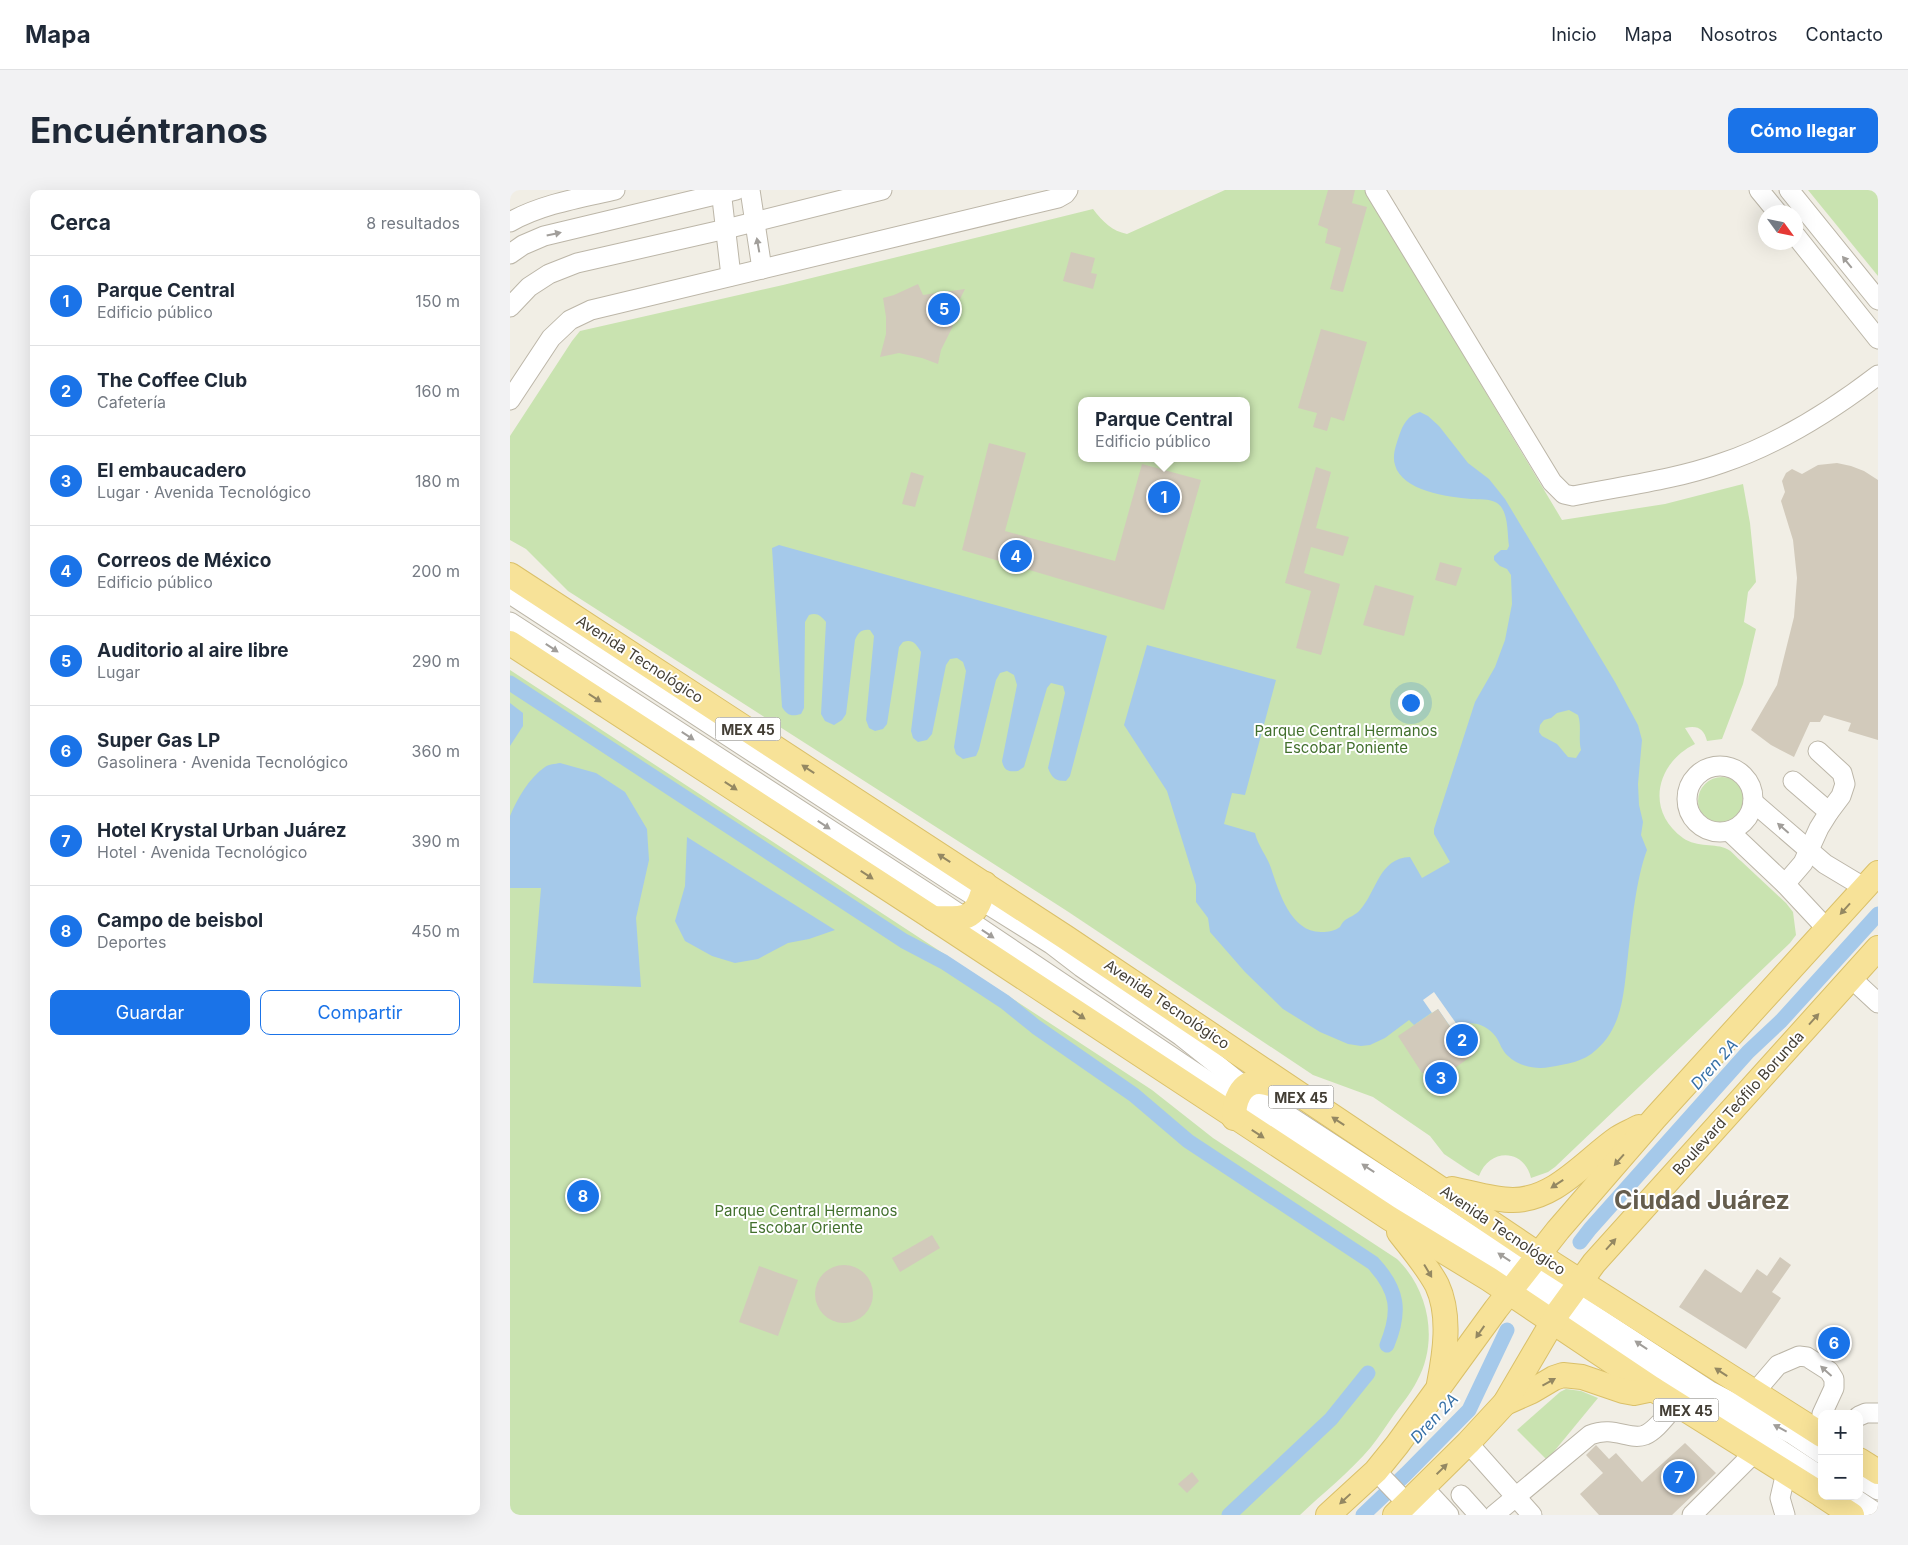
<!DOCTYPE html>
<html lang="es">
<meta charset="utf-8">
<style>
body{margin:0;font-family:Inter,sans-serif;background:#f2f2f3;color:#1f2937}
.controls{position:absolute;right:15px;bottom:15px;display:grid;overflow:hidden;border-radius:10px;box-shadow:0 5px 20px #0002}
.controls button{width:45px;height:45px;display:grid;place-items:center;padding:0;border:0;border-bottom:1px solid #e0e1e3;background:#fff;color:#1f2937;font:25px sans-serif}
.compass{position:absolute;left:1248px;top:15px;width:45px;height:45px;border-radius:50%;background:#fff;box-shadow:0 5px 20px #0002;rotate:123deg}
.you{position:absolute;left:900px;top:512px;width:18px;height:18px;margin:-12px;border:4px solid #fff;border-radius:50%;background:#1a73e8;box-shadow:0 0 0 8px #1a73e833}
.badge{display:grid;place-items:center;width:32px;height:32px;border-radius:50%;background:#1a73e8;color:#fff;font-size:16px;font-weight:700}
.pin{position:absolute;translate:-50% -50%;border:2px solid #fff;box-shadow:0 1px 5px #0006}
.popup{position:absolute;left:568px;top:207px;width:172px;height:65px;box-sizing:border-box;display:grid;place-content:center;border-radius:10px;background:#fff;filter:drop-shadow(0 1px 4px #0005);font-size:16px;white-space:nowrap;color:#747a83}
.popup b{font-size:19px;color:#1f2937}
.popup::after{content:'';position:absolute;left:50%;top:100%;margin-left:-10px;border:10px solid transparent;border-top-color:#fff}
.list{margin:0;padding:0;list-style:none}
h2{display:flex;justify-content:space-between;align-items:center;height:65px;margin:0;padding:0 20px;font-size:21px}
h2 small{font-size:16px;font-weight:400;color:#747a83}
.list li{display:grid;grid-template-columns:32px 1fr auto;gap:15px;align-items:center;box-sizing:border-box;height:90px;padding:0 20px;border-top:1px solid #e0e1e3}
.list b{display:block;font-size:19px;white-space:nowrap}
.list p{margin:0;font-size:16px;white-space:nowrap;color:#747a83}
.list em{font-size:16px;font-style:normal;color:#747a83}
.actions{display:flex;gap:10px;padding:15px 20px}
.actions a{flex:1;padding:11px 0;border:1px solid #1a73e8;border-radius:10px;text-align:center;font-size:18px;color:#1a73e8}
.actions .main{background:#1a73e8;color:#fff}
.map{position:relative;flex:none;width:1368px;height:1325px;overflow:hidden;border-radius:10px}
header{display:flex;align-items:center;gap:30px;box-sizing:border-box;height:70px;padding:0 25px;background:#fff;border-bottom:1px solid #e0e1e3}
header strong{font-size:24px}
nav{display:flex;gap:28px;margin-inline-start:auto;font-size:18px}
.intro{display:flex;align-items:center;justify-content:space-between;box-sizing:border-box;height:120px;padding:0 30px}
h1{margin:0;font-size:35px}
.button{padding:12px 22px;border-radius:10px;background:#1a73e8;color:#fff;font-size:18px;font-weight:700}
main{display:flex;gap:30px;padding:0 30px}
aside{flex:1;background:#fff;border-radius:10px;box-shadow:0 5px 20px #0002}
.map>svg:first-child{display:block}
.green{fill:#c9e3b0;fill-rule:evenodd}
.water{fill:#a5c9ea;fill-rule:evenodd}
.pier{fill:#f1eee5}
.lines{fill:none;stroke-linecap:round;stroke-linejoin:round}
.canal{stroke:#a5c9ea;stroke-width:15}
.building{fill:#d2cabb}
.minor-casing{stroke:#bcb6a8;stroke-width:21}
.major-casing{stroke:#dac069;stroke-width:26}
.minor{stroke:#fff;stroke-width:19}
.major{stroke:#f7e298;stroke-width:24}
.oneway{fill:#a19e9a}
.oneway2{fill:#948862}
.labels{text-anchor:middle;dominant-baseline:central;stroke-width:4;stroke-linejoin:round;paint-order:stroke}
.shield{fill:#fff;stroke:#7b7872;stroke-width:1}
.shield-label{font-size:14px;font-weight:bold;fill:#433e35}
.street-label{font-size:15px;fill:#433e35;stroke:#fff}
.park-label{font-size:15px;fill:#42702d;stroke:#fff}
.water-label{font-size:16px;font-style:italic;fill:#3670a7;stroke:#fff}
.town-label{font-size:25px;font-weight:bold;fill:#655d4d;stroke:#fff}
</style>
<header>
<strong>Mapa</strong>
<nav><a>Inicio</a><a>Mapa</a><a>Nosotros</a><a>Contacto</a></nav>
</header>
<div class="intro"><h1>Encuéntranos</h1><a class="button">Cómo llegar</a></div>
<main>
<aside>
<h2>Cerca<small>8 resultados</small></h2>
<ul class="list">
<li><span class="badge">1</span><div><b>Parque Central</b><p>Edificio público</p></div><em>150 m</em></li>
<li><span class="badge">2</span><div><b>The Coffee Club</b><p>Cafetería</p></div><em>160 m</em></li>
<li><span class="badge">3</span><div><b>El embaucadero</b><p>Lugar · Avenida Tecnológico</p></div><em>180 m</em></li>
<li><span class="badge">4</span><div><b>Correos de México</b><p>Edificio público</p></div><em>200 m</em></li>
<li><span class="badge">5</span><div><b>Auditorio al aire libre</b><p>Lugar</p></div><em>290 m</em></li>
<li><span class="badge">6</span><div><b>Super Gas LP</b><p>Gasolinera · Avenida Tecnológico</p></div><em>360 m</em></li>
<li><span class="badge">7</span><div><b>Hotel Krystal Urban Juárez</b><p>Hotel · Avenida Tecnológico</p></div><em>390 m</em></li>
<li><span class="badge">8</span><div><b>Campo de beisbol</b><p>Deportes</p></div><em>450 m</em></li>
</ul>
<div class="actions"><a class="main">Guardar</a><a>Compartir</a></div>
</aside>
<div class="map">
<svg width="1368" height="1325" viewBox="0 0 1368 1325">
<rect width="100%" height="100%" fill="#f1eee5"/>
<g class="green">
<path d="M 715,0 L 855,0 L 1052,330 L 1155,314 L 1233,294 L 1240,333 L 1246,392 L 1238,402 L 1234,432 L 1246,439 L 1233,494 L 1212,549 L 1197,551 C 1194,539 1188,535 1175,538 L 1185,554 C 1146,573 1135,621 1173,648 C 1187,658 1206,653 1217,659 C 1222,661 1227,668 1231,671 C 1246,685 1261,699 1276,713 L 1283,722 L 1286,745 L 1280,753 L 1045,977 L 1038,982 L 1021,988 C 1014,958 979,958 969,986 L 958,980 L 934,964 L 920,946 L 863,907 L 803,885 L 557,721 L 58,401 L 16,359 L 0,350 L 0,246 L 62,151 L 70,141 L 273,95 L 583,19 C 593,32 602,41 617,44 ZM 572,211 L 736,211 L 736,268 L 572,268 Z"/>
<path d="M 1298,0 L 1368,0 L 1368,86 Z"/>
<path d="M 0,480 L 642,900 L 703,948 L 887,1069 C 919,1100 929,1151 907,1191 C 901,1203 891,1215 883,1226 C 876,1236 869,1247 861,1257 C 840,1282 813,1303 790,1325 L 0,1325 Z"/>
<circle cx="1212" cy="611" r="24"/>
<path d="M 1056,1199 L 1071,1201 L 1088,1208 L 1037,1270 L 1007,1240 L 1050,1202 Z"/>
</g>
<g class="water">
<path d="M 910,222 L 918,226 L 929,236 L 958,273 L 979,289 L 995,309 L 1105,492 L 1128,535 L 1132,550 L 1128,594 L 1129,615 L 1133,632 L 1131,645 L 1137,660 C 1126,689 1122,733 1118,765 C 1114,798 1114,836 1086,860 C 1074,872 1056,874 1040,877 C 1026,880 1008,876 998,866 C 992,861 990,853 986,847 C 975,832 957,829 942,839 L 927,819 L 904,835 L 899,830 L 875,848 L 860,855 L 851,856 L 838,854 L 810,842 L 773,819 L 735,782 L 700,742 L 698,728 L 686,712 L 686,695 L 657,601 L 614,535 L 637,455 L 766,490 L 735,605 L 722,603 L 714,634 L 745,643 C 748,656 757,666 761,678 C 769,702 781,743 812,742 C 818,742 825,741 830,737 C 831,735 832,733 834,731 C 839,727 846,725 850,720 C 867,701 869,668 900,667 L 912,688 L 940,672 L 924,644 L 924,639 L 965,512 L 985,477 L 995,450 L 1002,414 L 1001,385 L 997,379 L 990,376 L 984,370 L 984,366 L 991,360 L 997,360 L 999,356 C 997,343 999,321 987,313 C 979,308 969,310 961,309 C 938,307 892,301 885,275 C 882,266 886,255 889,246 C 893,234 898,225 910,222 ZM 1059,520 L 1068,525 C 1072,537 1068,548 1071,560 L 1066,568 L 1058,567 L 1047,554 L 1032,546 L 1029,542 L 1030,535 L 1034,530 L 1041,528 L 1047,523 Z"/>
<path d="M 269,355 L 597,446 L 560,586 L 556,591 C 545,591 542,588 538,578 L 555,503 L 553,496 L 541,493 L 537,498 L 514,577 L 508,581 C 499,582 494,581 492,571 L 507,495 L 504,485 L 497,481 L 490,483 L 486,490 L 469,559 L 466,566 L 453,569 L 446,564 L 444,557 L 456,481 L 453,472 L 447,468 L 440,469 L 436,475 L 422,544 L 417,550 L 408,552 L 403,548 L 401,541 L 411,462 C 406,454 403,449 393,452 L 389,457 L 377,534 L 373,539 L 365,541 L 359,538 L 356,530 L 364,446 L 360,440 C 351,439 348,443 345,450 L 336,524 L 332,530 L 324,535 L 315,531 L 311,524 L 316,432 C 311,426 307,422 299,425 L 295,432 L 294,518 L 291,524 C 281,527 277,525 272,517 L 262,358 Z"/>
<path d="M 0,513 L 13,523 L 13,536 L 0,556 Z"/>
<path d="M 50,573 L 86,583 L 115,602 L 137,639 L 139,670 L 126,728 L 131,797 L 23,793 L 31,698 L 0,698 L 0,626 C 7,609 19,588 35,577 C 39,574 45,574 50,573 Z"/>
<path d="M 177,647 L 325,740 L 299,749 L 278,753 L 248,769 L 225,773 L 202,766 L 175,751 L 165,731 L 175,696 Z"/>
</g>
<path class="pier" d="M 924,802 L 948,836 L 942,839 L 928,819 L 922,823 L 913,810 Z"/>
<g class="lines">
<g class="canal">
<path d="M 0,493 L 394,751 L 434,772 L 495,812 L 526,837 L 624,905 L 678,951 L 863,1073 C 888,1100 891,1121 877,1155"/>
<path d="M 1070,1052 L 1080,1039 L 1238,862 L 1271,831 L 1368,724"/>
<path d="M 719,1325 L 821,1229 L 858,1183"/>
<path d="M 853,1325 L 896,1284 L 959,1220 L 997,1140"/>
</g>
</g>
<g class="building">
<path d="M 818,0 L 845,0 L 842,13 L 857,17 L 833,102 L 820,99 L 831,58 L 815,53 L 818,39 L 808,35 Z"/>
<path d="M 561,62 L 585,68 L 581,83 L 587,84 L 583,99 L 553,91 Z"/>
<path d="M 408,94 L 413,105 L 455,99 L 438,133 L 443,136 L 431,160 L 428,174 L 412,168 L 389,163 L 370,167 L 376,144 L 376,127 L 373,108 L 384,105 Z"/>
<path d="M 811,139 L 857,152 L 834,231 L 821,227 L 817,241 L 803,237 L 807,223 L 788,218 Z"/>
<path d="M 479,253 L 516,263 L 495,341 L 605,371 L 632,274 L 691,290 L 654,420 L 452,360 Z"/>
<path d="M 1327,273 L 1341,276 L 1354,281 L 1368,290 L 1368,550 L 1338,541 L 1341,533 L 1314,525 L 1310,532 L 1300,532 L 1284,567 L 1261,555 L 1241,540 L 1267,495 L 1284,427 L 1287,388 L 1283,350 L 1271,311 L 1275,302 L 1272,291 L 1276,283 L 1282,279 L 1292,284 L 1308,275 Z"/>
<path d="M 806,277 L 821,282 L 806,338 L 839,347 L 833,366 L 801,357 L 794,383 L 830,394 L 811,465 L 786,458 L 801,401 L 775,393 Z"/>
<path d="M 401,282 L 414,286 L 405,317 L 392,314 Z"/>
<path d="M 930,372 L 952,378 L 946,396 L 925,390 Z"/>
<path d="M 865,395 L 904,406 L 894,446 L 853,435 Z"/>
<path d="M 928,819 L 953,856 L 956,854 L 963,865 L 924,893 L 916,881 L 912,883 L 888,846 Z"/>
<path d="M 422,1045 L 430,1058 L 390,1082 L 382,1068 Z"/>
<path d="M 1270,1067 L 1281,1075 L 1262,1102 L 1271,1108 L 1236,1159 L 1169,1117 L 1195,1079 L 1231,1103 L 1247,1079 L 1257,1086 Z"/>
<circle cx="334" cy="1104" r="29"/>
<path d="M 249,1076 L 288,1090 L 268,1146 L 229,1132 Z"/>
<path d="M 1175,1253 L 1206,1283 L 1162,1325 L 1089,1325 L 1070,1304 L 1093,1283 L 1076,1265 L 1086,1255 L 1099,1269 L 1106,1263 L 1132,1292 Z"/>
<path d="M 682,1282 L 689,1291 L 677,1303 L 668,1294 Z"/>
</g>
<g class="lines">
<defs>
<g id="minor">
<path d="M 211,0 L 221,86"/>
<path d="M 240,0 L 252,79"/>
<path d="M 865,0 L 1042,292 L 1054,304 L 1063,306 C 1112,296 1164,290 1212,273 C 1269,254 1321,221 1368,185"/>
<path d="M 1249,0 L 1267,22"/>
<path d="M 1279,0 L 1368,110"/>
<path d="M 0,32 C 32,14 70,8 105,0"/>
<path d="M 1286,46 L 1368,149"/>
<path d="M 0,64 L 13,55 L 34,46 L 226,0"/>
<path d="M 0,117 L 19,97 L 39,84 L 67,73 L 216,39 L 372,0"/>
<path d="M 0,210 L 41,148 L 60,130 L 81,120 L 548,8 L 555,4 L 558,0"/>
<path d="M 0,404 L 445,694 L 541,754 L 571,777 L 671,846 L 735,897 L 1200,1201 L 1282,1244 L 1312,1264"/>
<path d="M 0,432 L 433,713 L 726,910 L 1006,1092 L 1070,1136 L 1207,1223 L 1254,1249 L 1312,1287"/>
<circle cx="1210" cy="609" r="33"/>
<path d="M 1283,591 L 1319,622"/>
<path d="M 1243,612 L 1315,674 L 1355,698"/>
<path d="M 1219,641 L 1275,694 L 1317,739"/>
<path d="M 1275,694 L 1293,673 L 1309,638 L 1319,622 L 1331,606 L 1335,594 L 1332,583 L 1308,561"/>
<path d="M 1341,788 L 1368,813"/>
<path d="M 1244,1203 L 1268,1175 L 1289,1166 L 1297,1167 L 1319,1181 L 1324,1189 L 1324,1198 L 1312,1224"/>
<path d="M 1349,1226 L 1356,1223 L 1368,1223"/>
<path d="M 958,1253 L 1022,1325"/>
<path d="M 866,1281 L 891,1307 L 917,1325"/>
<path d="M 1349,1288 L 1368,1300"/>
<path d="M 913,1297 L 939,1325"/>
<path d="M 951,1305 L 969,1325"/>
<path d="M 1341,1306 L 1368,1324"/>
<path d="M 984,1325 L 1080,1245 C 1104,1235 1119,1251 1135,1245 C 1147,1240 1158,1223 1167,1214"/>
<path d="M 1182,1325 L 1245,1262"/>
<path d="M 1275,1325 L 1270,1308 L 1276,1282"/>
</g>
<g id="major">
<path d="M 0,385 L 555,747 L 1035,1069 L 1312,1245"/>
<path d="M 0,453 L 417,724 L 879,1028 L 979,1089 L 1143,1199 L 1312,1305"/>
<path d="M 423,728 C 457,729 466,731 475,694"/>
<path d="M 724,928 C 724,912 730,892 749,892 C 757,892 766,896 773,898"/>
<path d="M 942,999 C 962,1003 983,1010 1003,1010 C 1045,1010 1076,970 1108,948 C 1114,944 1122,941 1129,937"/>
<path d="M 889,1042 C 902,1059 917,1076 927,1095 C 941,1125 935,1163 929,1194"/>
<path d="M 995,1213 L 1022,1201 L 1044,1188 L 1053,1185 L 1072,1187 L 1113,1201 L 1124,1203 L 1143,1199"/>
<path d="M 1349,1270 L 1368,1282"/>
<path d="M 1313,1306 L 1342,1325"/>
<path d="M 818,1325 L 866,1281 L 887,1255 L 986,1119 L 1048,1040 L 1145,928 L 1368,683"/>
<path d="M 885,1325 L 958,1253 L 995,1213 L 1049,1121 L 1084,1073 L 1368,758"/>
</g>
</defs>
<use href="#minor" class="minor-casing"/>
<use href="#major" class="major-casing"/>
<use href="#minor" class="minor"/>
<use href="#major" class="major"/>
</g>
<defs><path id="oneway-solid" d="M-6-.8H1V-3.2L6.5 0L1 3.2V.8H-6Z" transform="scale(1.25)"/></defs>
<g class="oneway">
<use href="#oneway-solid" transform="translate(44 44) rotate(-12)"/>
<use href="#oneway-solid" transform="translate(248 55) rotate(-100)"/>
<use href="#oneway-solid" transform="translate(1337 72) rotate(-129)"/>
<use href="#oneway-solid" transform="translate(42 458) rotate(33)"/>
<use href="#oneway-solid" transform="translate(178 546) rotate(33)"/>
<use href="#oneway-solid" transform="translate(314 635) rotate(33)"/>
<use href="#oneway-solid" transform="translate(1273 638) rotate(-139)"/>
<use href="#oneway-solid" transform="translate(478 744) rotate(34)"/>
<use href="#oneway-solid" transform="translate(858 978) rotate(-147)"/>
<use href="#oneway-solid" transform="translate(994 1067) rotate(-147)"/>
<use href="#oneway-solid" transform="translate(1131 1155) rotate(-146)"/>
<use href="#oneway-solid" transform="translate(1316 1181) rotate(-138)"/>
<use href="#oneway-solid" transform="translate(1270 1238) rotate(-152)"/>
</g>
<g class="oneway2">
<use href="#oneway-solid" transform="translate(85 508) rotate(33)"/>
<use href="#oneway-solid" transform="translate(298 579) rotate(-147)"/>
<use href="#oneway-solid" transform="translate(221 596) rotate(33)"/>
<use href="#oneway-solid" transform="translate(434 668) rotate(-147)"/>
<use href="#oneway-solid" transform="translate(357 685) rotate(33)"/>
<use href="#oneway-solid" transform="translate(1335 719) rotate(132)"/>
<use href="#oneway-solid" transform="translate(569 825) rotate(33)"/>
<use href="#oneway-solid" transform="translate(1304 829) rotate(-48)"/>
<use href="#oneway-solid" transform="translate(828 931) rotate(-147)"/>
<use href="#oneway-solid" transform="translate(748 944) rotate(33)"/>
<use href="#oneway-solid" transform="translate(1109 970) rotate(131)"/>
<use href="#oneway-solid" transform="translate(1047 994) rotate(147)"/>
<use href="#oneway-solid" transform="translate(1101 1054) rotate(-48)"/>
<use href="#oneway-solid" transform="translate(918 1081) rotate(59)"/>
<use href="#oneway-solid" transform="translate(970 1142) rotate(125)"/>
<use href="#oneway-solid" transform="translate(1211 1182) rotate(-147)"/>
<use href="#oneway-solid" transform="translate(1039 1192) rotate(-29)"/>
<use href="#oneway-solid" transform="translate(932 1279) rotate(-44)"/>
<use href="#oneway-solid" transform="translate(835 1309) rotate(137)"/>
</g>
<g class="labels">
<g class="shield">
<rect x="205.5" y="527.5" width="65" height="23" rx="4"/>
<rect x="758.5" y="895.5" width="65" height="23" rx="4"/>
<rect x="1143.5" y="1208.5" width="65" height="23" rx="4"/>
</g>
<g class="shield-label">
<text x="238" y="539">MEX 45</text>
<text x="791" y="907">MEX 45</text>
<text x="1176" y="1220">MEX 45</text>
</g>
<g class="street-label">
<text transform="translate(130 469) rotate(33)">Avenida Tecnológico</text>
<text transform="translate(657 814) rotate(34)">Avenida Tecnológico</text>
<text transform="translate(1228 913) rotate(-48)">Boulevard Teófilo Borunda</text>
<text transform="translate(993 1040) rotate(34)">Avenida Tecnológico</text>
</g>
<g class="park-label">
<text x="836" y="540">Parque Central Hermanos<tspan x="836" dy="17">Escobar Poniente</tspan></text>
<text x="296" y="1020">Parque Central Hermanos<tspan x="296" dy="17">Escobar Oriente</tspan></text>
</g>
<g class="water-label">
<text transform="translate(1204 874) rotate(-48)">Dren 2A</text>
<text transform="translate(924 1228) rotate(-47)">Dren 2A</text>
</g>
<g class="town-label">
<text x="1192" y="1010">Ciudad Juárez</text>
</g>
</g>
</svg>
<div class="controls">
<button>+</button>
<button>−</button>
</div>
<svg class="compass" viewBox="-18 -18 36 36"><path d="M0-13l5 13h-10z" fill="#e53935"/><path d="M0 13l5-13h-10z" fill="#747a83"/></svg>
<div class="you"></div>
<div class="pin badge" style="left:654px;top:307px">1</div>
<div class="popup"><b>Parque Central</b>Edificio público</div>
<div class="pin badge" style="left:952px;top:850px">2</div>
<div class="pin badge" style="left:931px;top:888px">3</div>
<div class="pin badge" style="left:506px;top:366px">4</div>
<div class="pin badge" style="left:434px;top:119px">5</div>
<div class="pin badge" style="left:1324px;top:1153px">6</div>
<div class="pin badge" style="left:1169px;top:1287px">7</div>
<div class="pin badge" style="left:73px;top:1006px">8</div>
</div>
</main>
